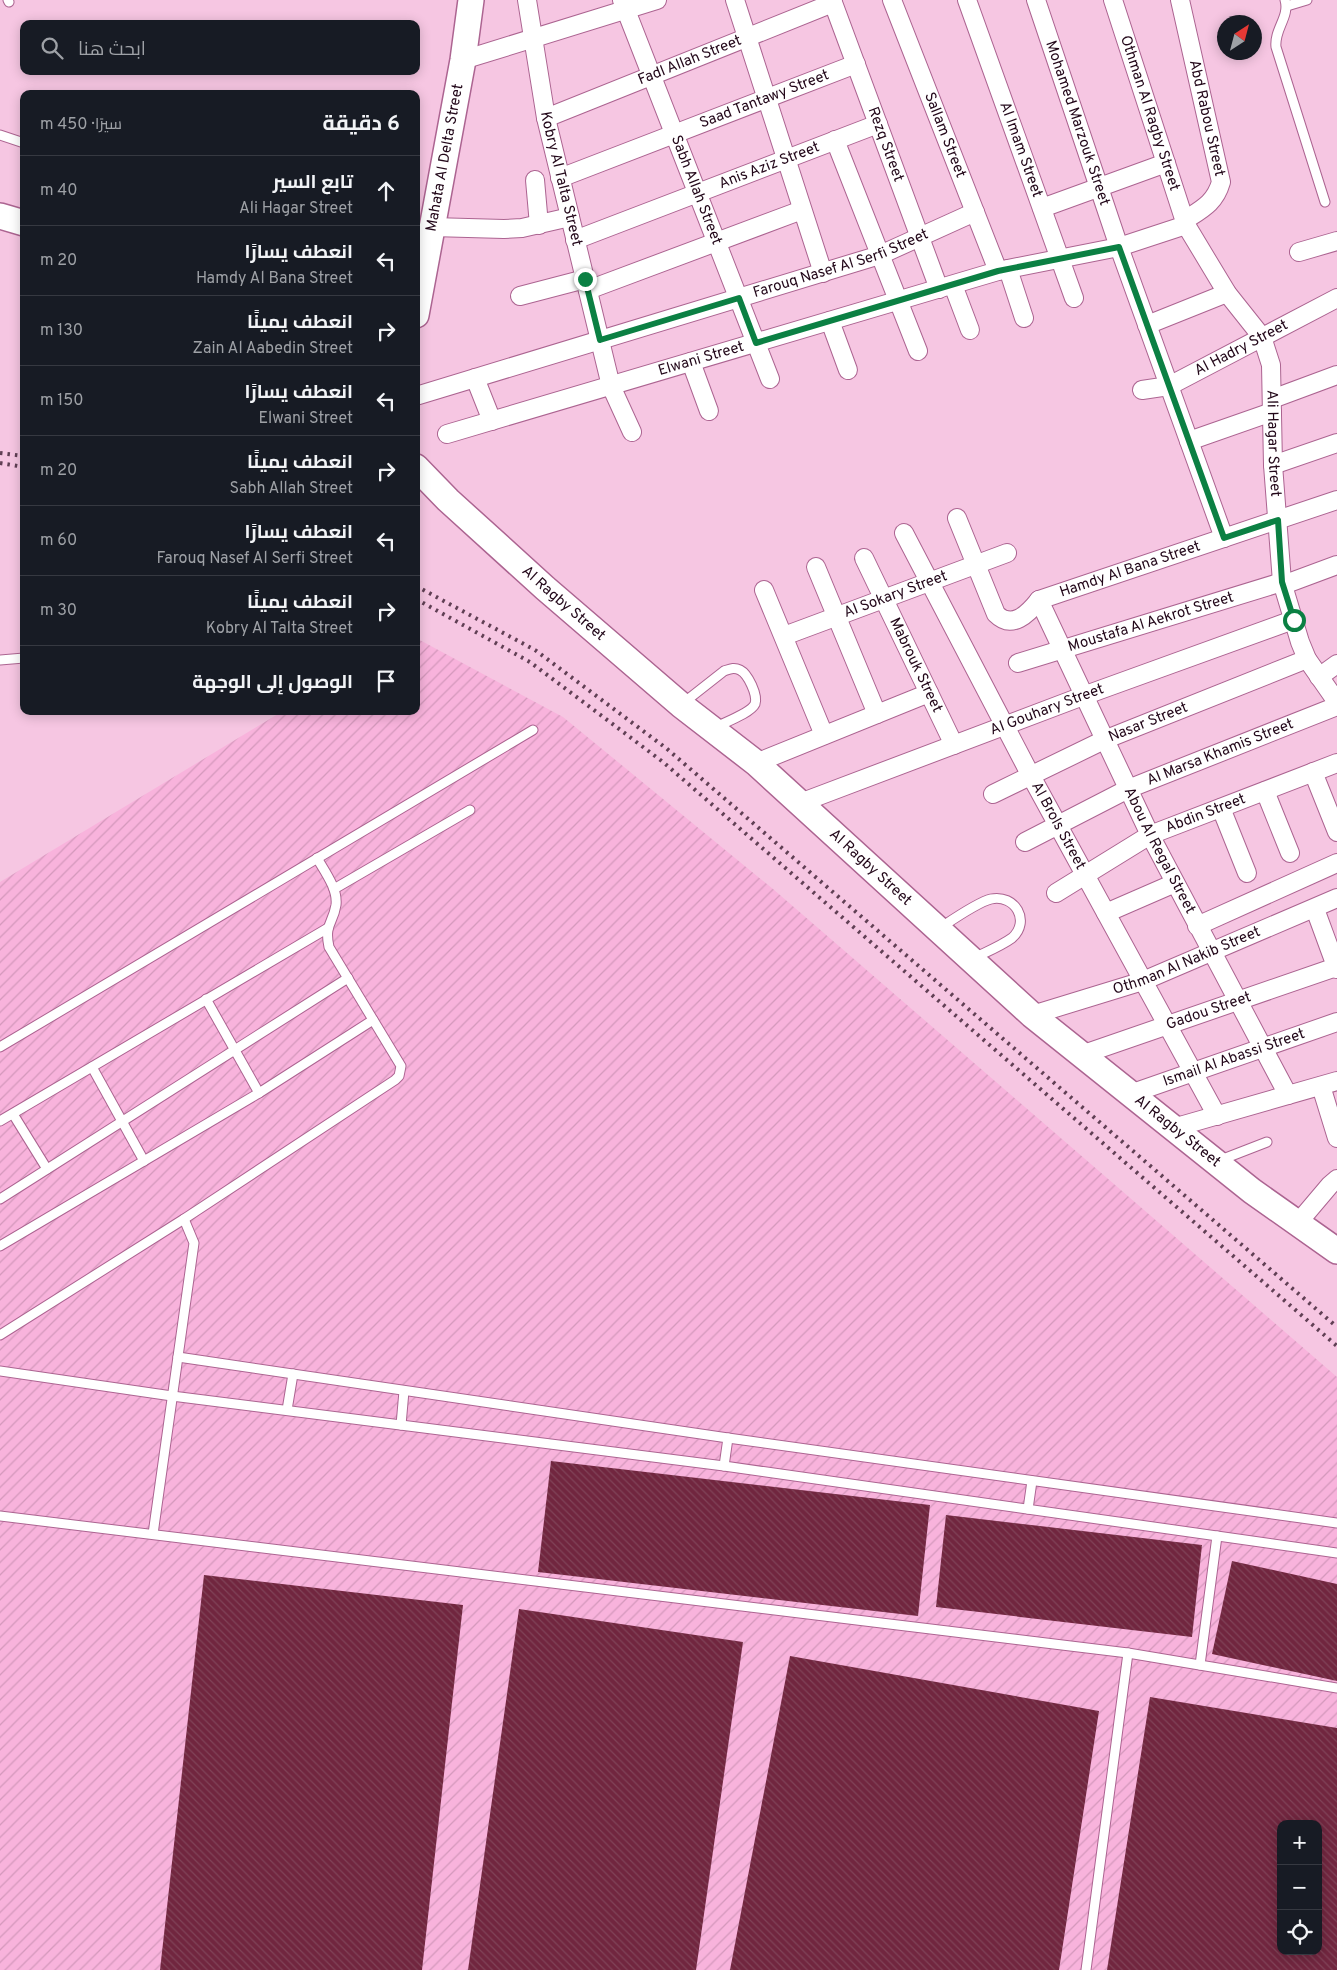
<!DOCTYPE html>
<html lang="ar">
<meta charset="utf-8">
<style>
body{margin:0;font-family:Overpass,Cairo,sans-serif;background:#20242c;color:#f1f3f6;direction:rtl}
.controls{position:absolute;right:15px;bottom:15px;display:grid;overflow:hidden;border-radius:10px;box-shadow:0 2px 12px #0003}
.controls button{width:45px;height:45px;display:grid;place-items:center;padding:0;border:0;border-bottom:1px solid #363941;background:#171b24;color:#f1f3f6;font:25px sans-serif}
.compass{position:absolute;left:1217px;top:15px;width:45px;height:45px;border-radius:50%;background:#171b24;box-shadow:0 2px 12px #0003;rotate:36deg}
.stop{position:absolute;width:15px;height:15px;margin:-11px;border:4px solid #0b8043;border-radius:50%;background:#fff}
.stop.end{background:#0b8043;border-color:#fff;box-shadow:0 1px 5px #0008}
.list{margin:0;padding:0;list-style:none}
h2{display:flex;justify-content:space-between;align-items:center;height:65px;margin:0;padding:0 20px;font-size:21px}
h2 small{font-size:16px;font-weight:400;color:#9ea1a6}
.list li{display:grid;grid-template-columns:32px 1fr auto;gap:15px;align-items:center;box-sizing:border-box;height:70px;padding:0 20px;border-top:1px solid #363941}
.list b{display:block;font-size:19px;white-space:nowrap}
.list p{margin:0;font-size:16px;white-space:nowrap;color:#9ea1a6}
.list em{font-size:16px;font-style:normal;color:#9ea1a6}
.icon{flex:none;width:28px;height:28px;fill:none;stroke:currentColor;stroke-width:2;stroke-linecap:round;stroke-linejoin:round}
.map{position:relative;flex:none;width:1337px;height:1970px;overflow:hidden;direction:ltr}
.search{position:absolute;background:#171b24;box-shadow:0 2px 12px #0003;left:20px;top:20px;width:400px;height:55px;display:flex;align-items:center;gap:12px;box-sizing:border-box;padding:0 18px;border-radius:10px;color:#9ea1a6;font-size:19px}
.panel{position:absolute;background:#171b24;box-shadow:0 2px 12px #0003;left:20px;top:90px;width:400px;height:625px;border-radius:10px;direction:rtl}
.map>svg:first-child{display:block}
.industrial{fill:url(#industrial-furrows);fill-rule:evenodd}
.building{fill:url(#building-back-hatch);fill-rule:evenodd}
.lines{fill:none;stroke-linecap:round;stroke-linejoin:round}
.lane-casing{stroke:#ac6491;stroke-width:11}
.street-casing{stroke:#ac6491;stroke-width:20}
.secondary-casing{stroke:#ac6491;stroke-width:28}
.lane{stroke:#fff;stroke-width:9}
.street{stroke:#fff;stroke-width:18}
.secondary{stroke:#fff;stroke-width:25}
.rail{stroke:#603f54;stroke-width:4;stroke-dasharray:2.5 5;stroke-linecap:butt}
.route{stroke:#0b8043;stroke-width:6}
.labels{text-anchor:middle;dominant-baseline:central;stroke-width:5;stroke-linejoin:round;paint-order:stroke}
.street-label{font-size:15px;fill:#220719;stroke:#f6c6e2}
</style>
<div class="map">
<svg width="1337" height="1970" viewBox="0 0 1337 1970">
<defs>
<pattern id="industrial-furrows" width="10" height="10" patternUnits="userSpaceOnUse" patternTransform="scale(1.25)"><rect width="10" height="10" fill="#f8b3dc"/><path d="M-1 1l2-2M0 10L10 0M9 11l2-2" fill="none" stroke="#d498bc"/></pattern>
<pattern id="building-back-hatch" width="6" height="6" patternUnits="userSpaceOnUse" patternTransform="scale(1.25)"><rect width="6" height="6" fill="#71263f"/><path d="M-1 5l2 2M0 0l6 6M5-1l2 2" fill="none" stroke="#804358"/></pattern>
</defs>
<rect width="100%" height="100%" fill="#f6c6e2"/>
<path class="industrial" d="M 416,638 L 563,717 L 773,889 L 1337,1377 L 1337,1970 L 0,1970 L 0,882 L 283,711 L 416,711 ZM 1281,1824 L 1318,1824 L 1318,1951 L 1281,1951 Z"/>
<g class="building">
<path d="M 551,1461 L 930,1505 L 918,1616 L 538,1572 Z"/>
<path d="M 946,1515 L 1202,1545 L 1192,1637 L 936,1607 Z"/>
<path d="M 1232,1561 L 1337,1584 L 1337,1681 L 1212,1654 Z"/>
<path d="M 204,1575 L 463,1605 L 422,1970 L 160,1970 Z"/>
<path d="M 519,1609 L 743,1642 L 696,1970 L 468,1970 Z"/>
<path d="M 790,1656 L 1099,1711 L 1059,1970 L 730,1970 Z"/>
<path d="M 1150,1697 L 1337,1728 L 1337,1970 L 1107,1970 ZM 1281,1824 L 1318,1824 L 1318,1951 L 1281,1951 Z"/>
</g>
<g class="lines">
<defs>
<g id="lane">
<path d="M 8,0 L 9,2"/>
<path d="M 1285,0 C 1290,17 1274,29 1276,47 L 1325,202"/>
<path d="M 1287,6 L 1307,0"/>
<path d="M 0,135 L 24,143"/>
<path d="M 0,660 L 24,658"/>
<path d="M 682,704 L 724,671 C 730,669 734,667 740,670 C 748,674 758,695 755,704 C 751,713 723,723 714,728"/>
<path d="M 334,889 L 470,810"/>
<path d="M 940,928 C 952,920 978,902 991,899 C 1015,894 1031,921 1012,938 C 1001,946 986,952 974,958"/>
<path d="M 206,999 L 259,1093"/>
<path d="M 0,1047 L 533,730"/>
<path d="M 92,1067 L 144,1161"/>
<path d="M 13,1114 L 47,1169"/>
<path d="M 0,1121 L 328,928"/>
<path d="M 1218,1161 L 1267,1142"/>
<path d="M 0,1199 L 348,978"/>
<path d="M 184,1219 L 395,1080 L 399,1076 L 401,1066 L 329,947 C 324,924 333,924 336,905 C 338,889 325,872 317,858"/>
<path d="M 0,1246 L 259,1093 L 373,1020"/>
<path d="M 0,1335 L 184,1219 L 194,1243 L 153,1534"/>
<path d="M 178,1357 L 728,1438 L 1337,1523"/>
<path d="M 0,1371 L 172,1396 L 724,1466 L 1337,1553"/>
<path d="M 287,1410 L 293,1374"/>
<path d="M 401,1425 L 404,1391"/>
<path d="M 724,1466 L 728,1438"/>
<path d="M 1028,1509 L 1032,1481"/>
<path d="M 0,1516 L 1128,1653 L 1337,1688"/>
<path d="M 1200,1665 L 1217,1536"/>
<path d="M 1086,1970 L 1128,1653"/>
</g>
<g id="street">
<path id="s1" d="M 527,0 L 546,118 L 611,386 L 632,432"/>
<path id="s2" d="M 622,0 L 770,379"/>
<path d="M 735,0 L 823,273"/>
<path id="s3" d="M 832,0 L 939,289"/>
<path id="s4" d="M 892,0 L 998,271"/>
<path id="s5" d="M 967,0 L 1074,298"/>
<path id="s6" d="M 1036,0 L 1119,247 L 1224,538"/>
<path id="s7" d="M 1113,0 L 1186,225 L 1227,293 L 1262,337 L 1271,365 L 1273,465 L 1282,582 L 1300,642 L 1307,659 L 1337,702"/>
<path id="s8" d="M 1180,0 L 1221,182 C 1215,203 1202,209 1185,220"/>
<path d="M 463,60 L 657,0"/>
<path id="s9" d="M 546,118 L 833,3"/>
<path d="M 835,140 L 918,351"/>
<path id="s10" d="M 560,178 L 856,64"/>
<path d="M 535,180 L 539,225"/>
<path d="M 1042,208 L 1166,163"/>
<path d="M 432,227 L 504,229 L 522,228 L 570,217"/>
<path id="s11" d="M 575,240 L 878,124"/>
<path d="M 1299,252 L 1337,241"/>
<path d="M 1008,269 L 1024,318"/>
<path d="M 953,285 L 970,330"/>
<path d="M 588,290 L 802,210"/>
<path d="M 520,296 L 585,279"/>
<path d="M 830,321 L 848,370"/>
<path d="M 1147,325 L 1227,293"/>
<path d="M 691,362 L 709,411"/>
<path d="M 475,378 L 492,421"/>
<path id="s12" d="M 1142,390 L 1169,386 L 1337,298"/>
<path id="s13" d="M 416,396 L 880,255 L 975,212"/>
<path d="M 1272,399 L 1337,375"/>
<path id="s14" d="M 447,434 L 998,271 L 1119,247 L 1186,225"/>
<path d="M 1189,441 L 1272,412"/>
<path d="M 1273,465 L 1337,443"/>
<path d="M 957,518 L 996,614 C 1012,630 1028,614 1039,600"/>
<path id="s15" d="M 904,533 L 1031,776 L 1217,1116"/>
<path id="s16" d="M 864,558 L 954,745"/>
<path d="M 816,567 L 877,714"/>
<path d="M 1283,585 L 1337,565"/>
<path d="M 764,590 L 824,735"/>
<path id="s17" d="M 1039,600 L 1150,835 L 1288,1095"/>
<path id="s18" d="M 1039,600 L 1337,500"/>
<path id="s19" d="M 784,636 L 1007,553"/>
<path id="s20" d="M 1018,663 L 1282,582"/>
<path d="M 1319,677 L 1337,664"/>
<path d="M 756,763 L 929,693"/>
<path d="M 1313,772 L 1337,832"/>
<path d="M 1265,791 L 1290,853"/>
<path id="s21" d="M 993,794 L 1104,740 L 1307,659"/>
<path id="s22" d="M 800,803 L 1083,696 L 1293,620"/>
<path d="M 1221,808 L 1247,873"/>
<path id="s23" d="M 1025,842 L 1128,789 L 1337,706"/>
<path id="s24" d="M 1056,893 L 1150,835 L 1337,763"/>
<path d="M 1315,909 L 1337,969"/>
<path d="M 1106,913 L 1175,883"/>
<path d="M 1197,926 L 1337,863"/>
<path id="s25" d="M 1032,1015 L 1143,981 L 1337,898"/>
<path id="s26" d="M 1081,1055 L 1336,967"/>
<path d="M 1321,1086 L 1337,1138"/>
<path id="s27" d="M 1130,1094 L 1337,1022"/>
<path d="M 1173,1128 L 1337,1081"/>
<path d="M 1297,1224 L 1330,1185 L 1337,1179"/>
</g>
<g id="secondary">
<path d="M 0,216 L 24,223"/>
<path id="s28" d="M 416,315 L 463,60 L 471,0"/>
<path id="s29" d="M 416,467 L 448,500 L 545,588 L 681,705 L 756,763 L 1032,1015 L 1252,1191 L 1337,1251"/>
</g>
</defs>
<use href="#lane" class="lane-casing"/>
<use href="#street" class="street-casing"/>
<use href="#secondary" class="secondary-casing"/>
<use href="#lane" class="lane"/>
<use href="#street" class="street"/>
<use href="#secondary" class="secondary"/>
<g class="rail">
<path d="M 0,453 L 24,456"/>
<path d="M 0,463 L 24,467"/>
<path d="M 416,586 L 535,650 L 666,748 L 1337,1327"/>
<path d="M 416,599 L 530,662 L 663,762 L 1337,1346"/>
</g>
</g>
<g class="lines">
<path class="route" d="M 585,279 L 600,340 L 739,298 L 756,343 L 998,271 L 1119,247 L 1224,538 L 1278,520 L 1282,582 L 1294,620"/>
</g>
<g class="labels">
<g class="street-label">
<text stroke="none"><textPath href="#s9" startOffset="155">Fadl Allah Street</textPath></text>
<text stroke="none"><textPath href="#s10" startOffset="219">Saad Tantawy Street</textPath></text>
<text stroke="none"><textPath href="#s7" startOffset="119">Othman Al Ragby Street</textPath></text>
<text stroke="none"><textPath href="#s8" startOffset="121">Abd Rabou Street</textPath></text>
<text stroke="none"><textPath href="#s6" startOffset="130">Mohamed Marzouk Street</textPath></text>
<text stroke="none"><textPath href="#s4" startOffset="145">Sallam Street</textPath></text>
<text stroke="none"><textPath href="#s3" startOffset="154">Rezq Street</textPath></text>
<text stroke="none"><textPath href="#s5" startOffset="159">Al Imam Street</textPath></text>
<text stroke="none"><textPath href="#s28" startOffset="160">Mahata Al Delta Street</textPath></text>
<text stroke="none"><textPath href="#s11" startOffset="208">Anis Aziz Street</textPath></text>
<text stroke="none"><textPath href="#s1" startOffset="182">Kobry Al Talta Street</textPath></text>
<text stroke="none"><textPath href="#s2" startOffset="204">Sabh Allah Street</textPath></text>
<text stroke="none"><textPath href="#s13" startOffset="445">Farouq Nasef Al Serfi Street</textPath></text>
<text stroke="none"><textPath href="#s12" startOffset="109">Al Hadry Street</textPath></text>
<text stroke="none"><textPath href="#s14" startOffset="265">Elwani Street</textPath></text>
<text stroke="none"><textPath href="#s7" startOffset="480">Ali Hagar Street</textPath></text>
<text stroke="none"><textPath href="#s18" startOffset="96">Hamdy Al Bana Street</textPath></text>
<text stroke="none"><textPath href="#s19" startOffset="119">Al Sokary Street</textPath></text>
<text stroke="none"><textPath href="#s29" startOffset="201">Al Ragby Street</textPath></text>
<text stroke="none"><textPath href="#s20" startOffset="139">Moustafa Al Aekrot Street</textPath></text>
<text stroke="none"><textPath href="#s16" startOffset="119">Mabrouk Street</textPath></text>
<text stroke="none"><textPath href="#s22" startOffset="264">Al Gouhary Street</textPath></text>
<text stroke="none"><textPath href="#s21" startOffset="171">Nasar Street</textPath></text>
<text stroke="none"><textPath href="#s23" startOffset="215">Al Marsa Khamis Street</textPath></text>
<text stroke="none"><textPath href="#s24" startOffset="170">Abdin Street</textPath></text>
<text stroke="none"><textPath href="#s15" startOffset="331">Al Brols Street</textPath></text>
<text stroke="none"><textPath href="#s17" startOffset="278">Abou Al Regal Street</textPath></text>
<text stroke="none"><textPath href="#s29" startOffset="606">Al Ragby Street</textPath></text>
<text stroke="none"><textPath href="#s25" startOffset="164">Othman Al Nakib Street</textPath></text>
<text stroke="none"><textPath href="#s26" startOffset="135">Gadou Street</textPath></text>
<text stroke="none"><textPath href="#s27" startOffset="110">Ismail Al Abassi Street</textPath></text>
<text stroke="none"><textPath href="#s29" startOffset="1011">Al Ragby Street</textPath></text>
</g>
</g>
</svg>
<div class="controls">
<button>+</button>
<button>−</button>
<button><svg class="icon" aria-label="locate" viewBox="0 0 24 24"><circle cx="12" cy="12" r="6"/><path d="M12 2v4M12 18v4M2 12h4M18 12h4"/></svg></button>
</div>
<svg class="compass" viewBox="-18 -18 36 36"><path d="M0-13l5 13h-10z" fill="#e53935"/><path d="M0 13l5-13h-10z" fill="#9ea1a6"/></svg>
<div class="stop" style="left:1294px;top:620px"></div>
<div class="stop end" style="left:585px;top:279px"></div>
<div class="search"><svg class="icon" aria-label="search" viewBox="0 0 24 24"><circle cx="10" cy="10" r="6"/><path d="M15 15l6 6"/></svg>ابحث هنا</div>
<section class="panel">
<h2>6 دقيقة<small>سيرًا · 450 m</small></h2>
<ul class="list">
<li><svg class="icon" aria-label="ahead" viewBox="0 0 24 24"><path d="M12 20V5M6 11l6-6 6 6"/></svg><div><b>تابع السير</b><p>Ali Hagar Street</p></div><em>40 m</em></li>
<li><svg class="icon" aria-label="left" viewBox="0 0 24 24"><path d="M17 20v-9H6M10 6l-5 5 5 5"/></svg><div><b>انعطف يسارًا</b><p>Hamdy Al Bana Street</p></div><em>20 m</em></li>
<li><svg class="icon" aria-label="right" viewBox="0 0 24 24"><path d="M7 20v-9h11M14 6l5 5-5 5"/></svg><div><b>انعطف يمينًا</b><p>Zain Al Aabedin Street</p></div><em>130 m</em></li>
<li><svg class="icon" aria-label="left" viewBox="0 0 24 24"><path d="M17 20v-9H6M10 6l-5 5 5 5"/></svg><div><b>انعطف يسارًا</b><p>Elwani Street</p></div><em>150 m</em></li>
<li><svg class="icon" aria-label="right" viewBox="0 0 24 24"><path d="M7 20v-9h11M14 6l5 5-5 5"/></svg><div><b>انعطف يمينًا</b><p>Sabh Allah Street</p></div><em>20 m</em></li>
<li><svg class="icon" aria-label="left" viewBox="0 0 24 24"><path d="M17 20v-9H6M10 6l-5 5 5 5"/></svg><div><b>انعطف يسارًا</b><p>Farouq Nasef Al Serfi Street</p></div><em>60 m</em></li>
<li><svg class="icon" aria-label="right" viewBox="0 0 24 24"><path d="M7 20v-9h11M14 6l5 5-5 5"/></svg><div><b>انعطف يمينًا</b><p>Kobry Al Talta Street</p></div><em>30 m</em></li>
<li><svg class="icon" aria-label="arrive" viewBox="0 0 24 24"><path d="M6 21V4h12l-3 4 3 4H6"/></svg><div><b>الوصول إلى الوجهة</b></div></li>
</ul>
</section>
</div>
